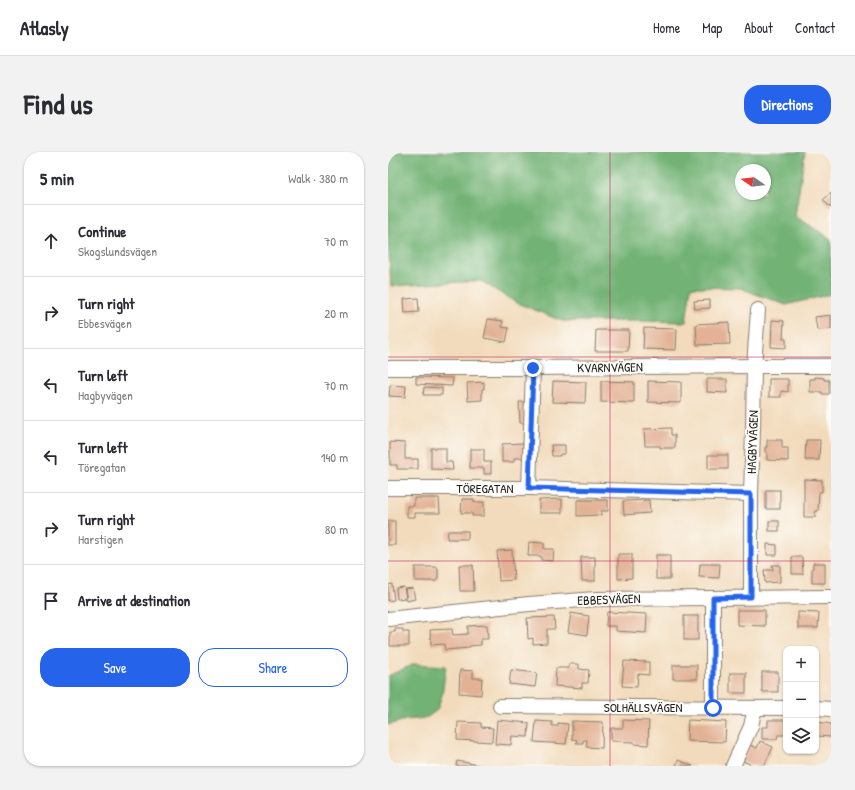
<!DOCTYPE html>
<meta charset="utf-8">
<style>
body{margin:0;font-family:"Patrick Hand",sans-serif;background:#f2f2f3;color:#2b2b33}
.controls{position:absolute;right:12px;bottom:12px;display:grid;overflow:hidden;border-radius:8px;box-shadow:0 1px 3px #0004}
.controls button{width:36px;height:36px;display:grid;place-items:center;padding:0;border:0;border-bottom:1px solid #e1e1e2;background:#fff;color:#2b2b33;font:20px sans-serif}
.compass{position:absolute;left:347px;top:12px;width:36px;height:36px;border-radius:50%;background:#fff;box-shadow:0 1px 3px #0004;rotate:284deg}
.stop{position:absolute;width:12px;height:12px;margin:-9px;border:3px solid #2563eb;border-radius:50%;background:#fff}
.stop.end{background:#2563eb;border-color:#fff;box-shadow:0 1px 4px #0008}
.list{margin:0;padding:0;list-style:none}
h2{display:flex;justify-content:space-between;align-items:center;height:52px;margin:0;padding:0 16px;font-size:17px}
h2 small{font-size:13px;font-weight:400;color:#7c7c81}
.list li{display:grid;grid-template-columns:26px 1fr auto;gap:12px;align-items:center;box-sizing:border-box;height:72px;padding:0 16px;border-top:1px solid #e1e1e2}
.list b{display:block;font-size:15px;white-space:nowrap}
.list p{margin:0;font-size:13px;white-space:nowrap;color:#7c7c81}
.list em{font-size:13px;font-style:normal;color:#7c7c81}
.actions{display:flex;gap:8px;padding:12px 16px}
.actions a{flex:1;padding:9px 0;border:1px solid #2563eb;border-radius:16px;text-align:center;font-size:14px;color:#2563eb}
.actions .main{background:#2563eb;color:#fff}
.icon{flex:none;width:22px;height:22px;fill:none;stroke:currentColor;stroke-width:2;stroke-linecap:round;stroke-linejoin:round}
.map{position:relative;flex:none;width:443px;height:614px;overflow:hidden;border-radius:16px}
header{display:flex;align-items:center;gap:24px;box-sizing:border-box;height:56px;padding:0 20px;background:#fff;border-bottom:1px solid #e1e1e2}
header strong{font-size:19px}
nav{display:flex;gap:22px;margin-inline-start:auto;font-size:14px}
.intro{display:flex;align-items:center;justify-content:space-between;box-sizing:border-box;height:96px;padding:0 24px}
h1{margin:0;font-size:28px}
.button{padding:10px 18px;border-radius:16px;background:#2563eb;color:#fff;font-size:14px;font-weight:700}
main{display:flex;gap:24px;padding:0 24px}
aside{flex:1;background:#fff;border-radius:16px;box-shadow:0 1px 3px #0004}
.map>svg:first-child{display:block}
.forest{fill:#72b274;stroke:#476748;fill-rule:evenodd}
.building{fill:#e3b295}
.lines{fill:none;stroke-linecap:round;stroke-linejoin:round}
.minor-casing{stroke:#877c6c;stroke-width:16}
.minor{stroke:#fff;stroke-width:14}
.route{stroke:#2563eb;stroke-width:5}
.grid{fill:none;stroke:#c2185b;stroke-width:1;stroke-opacity:0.55}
.labels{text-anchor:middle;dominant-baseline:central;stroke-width:4;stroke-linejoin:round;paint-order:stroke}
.street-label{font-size:13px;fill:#1c1c1c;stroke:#fdfcf7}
</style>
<header>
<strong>Atlasly</strong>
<nav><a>Home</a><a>Map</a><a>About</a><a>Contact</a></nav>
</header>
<div class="intro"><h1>Find us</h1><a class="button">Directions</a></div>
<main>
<aside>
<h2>5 min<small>Walk · 380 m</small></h2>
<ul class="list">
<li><svg class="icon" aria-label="ahead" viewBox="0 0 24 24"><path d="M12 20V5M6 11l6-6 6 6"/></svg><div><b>Continue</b><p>Skogslundsvägen</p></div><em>70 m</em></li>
<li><svg class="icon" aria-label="right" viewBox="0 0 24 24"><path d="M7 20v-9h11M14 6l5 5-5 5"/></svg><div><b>Turn right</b><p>Ebbesvägen</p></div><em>20 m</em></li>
<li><svg class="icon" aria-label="left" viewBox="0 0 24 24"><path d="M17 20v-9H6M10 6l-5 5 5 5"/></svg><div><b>Turn left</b><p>Hagbyvägen</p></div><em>70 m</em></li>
<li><svg class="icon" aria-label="left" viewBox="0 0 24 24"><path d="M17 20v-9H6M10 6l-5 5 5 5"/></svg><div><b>Turn left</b><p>Töregatan</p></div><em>140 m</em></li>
<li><svg class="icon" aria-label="right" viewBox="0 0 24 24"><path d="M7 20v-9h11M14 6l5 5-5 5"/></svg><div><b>Turn right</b><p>Harstigen</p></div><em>80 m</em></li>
<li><svg class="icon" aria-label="arrive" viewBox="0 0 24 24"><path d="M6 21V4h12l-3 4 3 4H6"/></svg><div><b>Arrive at destination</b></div></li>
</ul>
<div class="actions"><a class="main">Save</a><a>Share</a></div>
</aside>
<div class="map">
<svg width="443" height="614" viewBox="0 0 443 614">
<rect width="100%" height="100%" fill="#fdfcf7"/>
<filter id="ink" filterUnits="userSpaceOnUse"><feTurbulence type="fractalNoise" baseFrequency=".025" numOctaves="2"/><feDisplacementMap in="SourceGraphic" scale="8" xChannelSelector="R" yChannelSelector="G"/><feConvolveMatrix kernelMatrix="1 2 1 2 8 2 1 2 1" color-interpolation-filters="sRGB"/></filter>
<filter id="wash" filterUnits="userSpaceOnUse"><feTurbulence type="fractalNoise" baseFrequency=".012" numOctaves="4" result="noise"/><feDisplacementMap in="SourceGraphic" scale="16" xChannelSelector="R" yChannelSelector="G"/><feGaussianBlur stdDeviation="0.9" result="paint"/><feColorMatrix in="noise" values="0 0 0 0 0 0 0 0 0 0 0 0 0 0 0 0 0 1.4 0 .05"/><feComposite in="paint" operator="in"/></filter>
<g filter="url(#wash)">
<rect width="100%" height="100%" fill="#f2dbbc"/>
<g class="forest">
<path d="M 0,0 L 417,0 L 407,64 L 443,87 L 443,142 L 398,153 L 352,136 L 303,135 L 298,170 L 243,169 L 174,169 L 127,150 L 93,129 L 3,134 L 0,84 ZM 353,18 L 377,18 L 377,42 L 353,42 Z"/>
<path d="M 26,512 L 58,514 L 54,543 L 49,558 L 38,566 L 17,568 L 0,573 L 0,524 Z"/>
</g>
<g id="blocks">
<g class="building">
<path d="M 443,41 L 443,56 L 435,48 Z"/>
<path d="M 30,146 L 31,160 L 17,161 L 16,147 Z"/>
<path d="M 322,148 L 322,156 L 307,157 L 306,149 Z"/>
<path d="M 443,163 L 443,177 L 429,178 L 427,165 Z"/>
<path d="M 100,167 L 115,169 L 114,175 L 121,176 L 118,190 L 96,186 Z"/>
<path d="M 384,168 L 396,169 L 395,187 L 398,187 L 398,196 L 383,195 Z"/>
<path d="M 341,170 L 342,192 L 309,193 L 308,172 Z"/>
<path d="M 256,176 L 289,177 L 288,198 L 255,197 Z"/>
<path d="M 208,178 L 241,178 L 240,199 L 207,199 Z"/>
<path d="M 28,225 L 65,226 L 64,234 L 28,232 Z"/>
<path d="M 427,225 L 436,226 L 436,228 L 441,228 L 441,242 L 434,242 L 434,240 L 422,240 L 422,227 L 427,227 Z"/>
<path d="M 319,227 L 339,227 L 339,241 L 319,240 Z"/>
<path d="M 381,227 L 400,227 L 400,240 L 393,239 L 393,245 L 381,245 Z"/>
<path d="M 165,229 L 198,230 L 197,251 L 164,250 Z"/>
<path d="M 213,229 L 246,230 L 246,251 L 213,250 Z"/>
<path d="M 260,229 L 293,230 L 293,251 L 260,250 Z"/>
<path d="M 96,230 L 96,237 L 94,237 L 94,248 L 80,249 L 79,231 Z"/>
<path d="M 2,233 L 18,234 L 17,245 L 1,244 Z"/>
<path d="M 36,235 L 54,236 L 54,243 L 35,243 Z"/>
<path d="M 131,250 L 138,250 L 139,271 L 132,271 Z"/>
<path d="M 283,276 L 283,283 L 287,283 L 287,296 L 272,296 L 272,294 L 257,294 L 256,277 Z"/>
<path d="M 379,288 L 394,288 L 394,296 L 400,296 L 400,309 L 379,308 L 379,300 L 377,300 L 377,295 L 379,295 Z"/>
<path d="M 418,288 L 432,288 L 431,308 L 417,308 Z"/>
<path d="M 2,290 L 17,291 L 17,307 L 30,307 L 30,317 L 9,317 L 9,313 L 2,313 Z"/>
<path d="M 135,291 L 135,306 L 126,306 L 126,310 L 114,310 L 114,292 Z"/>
<path d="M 163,293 L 177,293 L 177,302 L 172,302 L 172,304 L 164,304 Z"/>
<path d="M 43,296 L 58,296 L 58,310 L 64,310 L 65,318 L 43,317 Z"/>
<path d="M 82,297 L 96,297 L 96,310 L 103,310 L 103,322 L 96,322 L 96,316 L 82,316 Z"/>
<rect x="320" y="303" width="20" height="14"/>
<path d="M 416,327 L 434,328 L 434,340 L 431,340 L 430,359 L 427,359 L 427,365 L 416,365 Z"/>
<rect x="378" y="338" width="14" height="19"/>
<path d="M 26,346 L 51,346 L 52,361 L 27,361 L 27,365 L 19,365 L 19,354 L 26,354 Z"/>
<path d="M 74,347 L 86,347 L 86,350 L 96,350 L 96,364 L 84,364 L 84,361 L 73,361 Z"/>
<path d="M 174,347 L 174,361 L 151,361 L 151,348 Z"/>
<path d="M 189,348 L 220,348 L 220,359 L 213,359 L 213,363 L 189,364 Z"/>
<path d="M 261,348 L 262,361 L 236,363 L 235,349 Z"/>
<rect x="0" y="369" width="7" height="24"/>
<rect x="381" y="369" width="10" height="10"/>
<path d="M 60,379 L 80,379 L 80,387 L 59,387 Z"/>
<path d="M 141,390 L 156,391 L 156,397 L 166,397 L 165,409 L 153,408 L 153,404 L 140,404 Z"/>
<path d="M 379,392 L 389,393 L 389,403 L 379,403 Z"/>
<path d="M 124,398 L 126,428 L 111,429 L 109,399 Z"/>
<path d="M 230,402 L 244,402 L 244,426 L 230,427 Z"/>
<rect x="268" y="403" width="14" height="24"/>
<path d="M 193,405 L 207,405 L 207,429 L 194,429 Z"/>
<path d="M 404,405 L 414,405 L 415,422 L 404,422 Z"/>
<path d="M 425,411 L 437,411 L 437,431 L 424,431 L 424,416 L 425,416 Z"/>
<path d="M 312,412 L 332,412 L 331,426 L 311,425 Z"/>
<path d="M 71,413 L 85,413 L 86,439 L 72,439 Z"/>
<path d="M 384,413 L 392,413 L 392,430 L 377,431 L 376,418 L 385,418 Z"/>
<path d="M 27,415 L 48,415 L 50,417 L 50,426 L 48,429 L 27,429 Z"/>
<path d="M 4,432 L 6,448 L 0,449 L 0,433 Z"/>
<path d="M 16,435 L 18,446 L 9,447 L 8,436 Z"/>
<path d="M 25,436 L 27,447 L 19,449 L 17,437 Z"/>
<path d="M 349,458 L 377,458 L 377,474 L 349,473 Z"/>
<path d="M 219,460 L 259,462 L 258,481 L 228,479 L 228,474 L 218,474 Z"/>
<path d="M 410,460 L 431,461 L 430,476 L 410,476 Z"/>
<path d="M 183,461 L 201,464 L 199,483 L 180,480 Z"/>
<rect x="296" y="464" width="14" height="24"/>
<path d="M 166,465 L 167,477 L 159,477 L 159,491 L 145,492 L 145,486 L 140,487 L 139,466 Z"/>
<path d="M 99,473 L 100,487 L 93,487 L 93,493 L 81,494 L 81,496 L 57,498 L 56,492 L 43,493 L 42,478 L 64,477 L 65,483 L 80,482 L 80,474 Z"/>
<path d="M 7,477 L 15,477 L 15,480 L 21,480 L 21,494 L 2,494 L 2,480 L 7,480 Z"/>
<path d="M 236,509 L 261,510 L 261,523 L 250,522 L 249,535 L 234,534 Z"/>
<path d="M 181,512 L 191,512 L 191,517 L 201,518 L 200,531 L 194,531 L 194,536 L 167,534 L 168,516 L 181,516 Z"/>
<rect x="285" y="513" width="24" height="14"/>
<path d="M 72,518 L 85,519 L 85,526 L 94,526 L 93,543 L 71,541 Z"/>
<path d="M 123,518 L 149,521 L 147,535 L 121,532 Z"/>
<rect x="374" y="520" width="16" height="20"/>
<rect x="342" y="521" width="16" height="20"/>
<path d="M 109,568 L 141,571 L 140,585 L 124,584 L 123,593 L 107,592 Z"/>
<path d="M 235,568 L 261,569 L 260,593 L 246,592 L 246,590 L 223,589 L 223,576 L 235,576 Z"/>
<path d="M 300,568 L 338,570 L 337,590 L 299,589 Z"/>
<path d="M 380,568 L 398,568 L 398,583 L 390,583 L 389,587 L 374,587 L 374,575 L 380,575 Z"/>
<path d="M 148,569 L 164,570 L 164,574 L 170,574 L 170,571 L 180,572 L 178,592 L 146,590 Z"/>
<path d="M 184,569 L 215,570 L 214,596 L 198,595 L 199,588 L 195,588 L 195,591 L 188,591 L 189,588 L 184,587 Z"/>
<path d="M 70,570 L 93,571 L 93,575 L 105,576 L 104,590 L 69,588 Z"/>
<path d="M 429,570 L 443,572 L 443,585 L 428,584 Z"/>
<path d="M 372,589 L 385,595 L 376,614 L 366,614 L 355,609 L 362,593 L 369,596 Z"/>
<path d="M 290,608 L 305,614 L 288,614 Z"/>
<path d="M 69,609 L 91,613 L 91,614 L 68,614 Z"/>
</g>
</g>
</g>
<g filter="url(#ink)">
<use href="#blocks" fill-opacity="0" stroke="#877c6c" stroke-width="1"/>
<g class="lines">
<defs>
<g id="minor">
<path d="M 0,216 L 145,216 L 366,214 L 443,214"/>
<path d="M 0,336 L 141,336 L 363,342"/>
<path d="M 141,336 L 145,216"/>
<path d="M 363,445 L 363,342 L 365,277 L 366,214 L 370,158"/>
<path d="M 0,467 L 141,452 L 208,447 L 443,445"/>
<path d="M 112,554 L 398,556"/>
<path d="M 325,556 L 325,446"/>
<path d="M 428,556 L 443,557"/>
<path d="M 345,614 L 363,574 L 367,556"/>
</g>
</defs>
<use href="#minor" class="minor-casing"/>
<use href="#minor" class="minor"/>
</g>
</g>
<g class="lines" filter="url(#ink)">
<path class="route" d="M 145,216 L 141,336 L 363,342 L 363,445 L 325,446 L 325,556"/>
</g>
<path class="grid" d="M 222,0 L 222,614M 0,205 L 443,205M 0,409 L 443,409"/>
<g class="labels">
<g class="street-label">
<text transform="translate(222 215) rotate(-1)">KVARNVÄGEN</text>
<text transform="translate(364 290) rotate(-88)">HAGBYVÄGEN</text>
<text x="97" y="336">TÖREGATAN</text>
<text transform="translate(221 447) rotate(-2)">EBBESVÄGEN</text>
<text x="255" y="555">SOLHÄLLSVÄGEN</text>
</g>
</g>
</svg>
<div class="controls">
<button>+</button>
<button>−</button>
<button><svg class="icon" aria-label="layers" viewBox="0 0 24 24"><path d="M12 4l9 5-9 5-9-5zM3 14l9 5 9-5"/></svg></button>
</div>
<svg class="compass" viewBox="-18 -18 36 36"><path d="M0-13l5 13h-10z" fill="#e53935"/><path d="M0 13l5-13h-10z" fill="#7c7c81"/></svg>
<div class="stop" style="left:325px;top:556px"></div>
<div class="stop end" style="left:145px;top:216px"></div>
</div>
</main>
